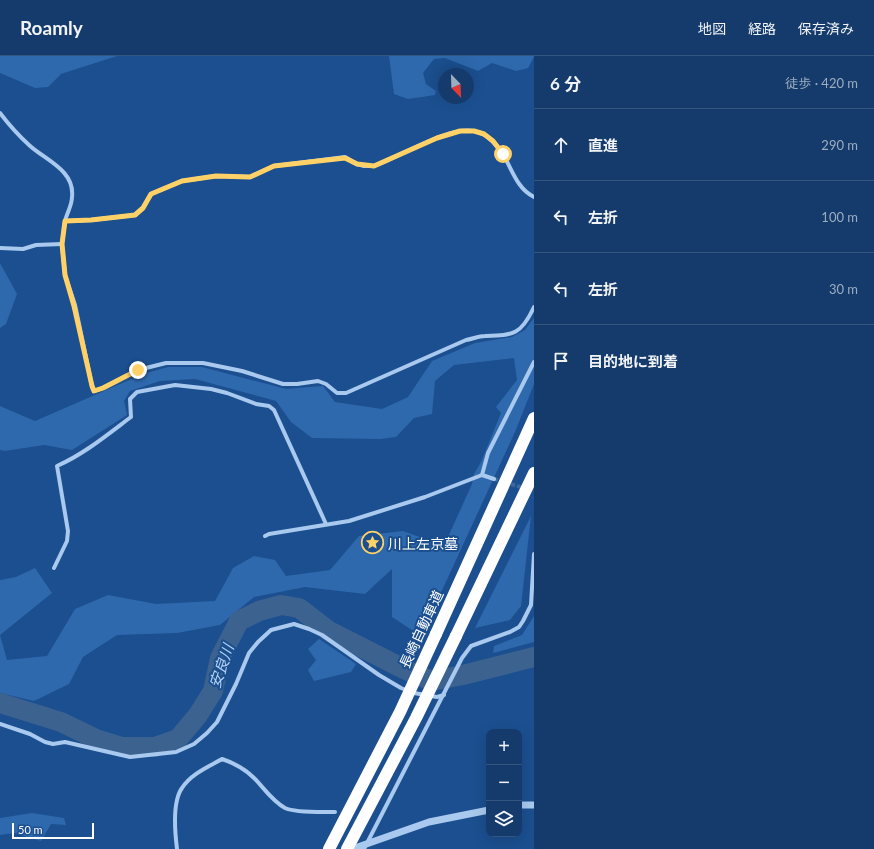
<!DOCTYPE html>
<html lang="ja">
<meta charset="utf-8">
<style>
body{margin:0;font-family:Lato,"Noto Sans JP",sans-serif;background:#1d4271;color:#f1f3f6}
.controls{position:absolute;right:12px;bottom:12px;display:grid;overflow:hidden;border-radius:8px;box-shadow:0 4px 16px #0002}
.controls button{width:36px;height:36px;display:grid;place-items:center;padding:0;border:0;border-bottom:1px solid #33557e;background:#143b6b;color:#f1f3f6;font:20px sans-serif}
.compass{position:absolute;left:438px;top:12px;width:36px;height:36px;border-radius:50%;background:#143b6b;box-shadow:0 4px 16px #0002;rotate:157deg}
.scale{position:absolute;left:12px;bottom:10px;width:82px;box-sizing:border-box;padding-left:4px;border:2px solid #fff;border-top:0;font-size:11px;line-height:14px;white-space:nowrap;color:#fff;-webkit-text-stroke:3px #1b4f8f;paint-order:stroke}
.stop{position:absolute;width:12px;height:12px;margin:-9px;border:3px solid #ffd166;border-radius:50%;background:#fff}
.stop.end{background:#ffd166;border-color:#fff;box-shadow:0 1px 4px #0008}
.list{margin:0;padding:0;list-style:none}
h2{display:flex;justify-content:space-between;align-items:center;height:52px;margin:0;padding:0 16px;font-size:17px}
h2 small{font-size:13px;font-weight:400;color:#9dadc1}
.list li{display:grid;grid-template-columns:26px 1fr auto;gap:12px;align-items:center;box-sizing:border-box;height:72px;padding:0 16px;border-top:1px solid #33557e}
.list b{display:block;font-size:15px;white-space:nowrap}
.list em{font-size:13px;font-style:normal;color:#9dadc1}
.icon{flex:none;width:22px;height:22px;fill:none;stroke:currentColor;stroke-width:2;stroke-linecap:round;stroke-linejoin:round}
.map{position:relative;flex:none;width:534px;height:793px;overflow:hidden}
header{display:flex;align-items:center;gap:24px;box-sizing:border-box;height:56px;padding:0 20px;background:#143b6b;border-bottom:1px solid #33557e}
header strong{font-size:19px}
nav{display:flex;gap:22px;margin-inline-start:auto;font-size:14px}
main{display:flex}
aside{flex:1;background:#143b6b}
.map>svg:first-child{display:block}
.green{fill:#2e69ad}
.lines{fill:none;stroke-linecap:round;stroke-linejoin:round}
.river{stroke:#3c6290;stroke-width:20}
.minor-tunnel{stroke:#3d69a0;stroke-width:4;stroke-dasharray:4 2;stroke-linecap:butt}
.minor{stroke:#a9c9ee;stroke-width:4}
.tertiary{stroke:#a9c9ee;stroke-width:7}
.motorway{stroke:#fff;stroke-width:12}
.motorway-bridge{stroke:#fff;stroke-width:12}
.route{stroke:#ffd166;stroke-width:5}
.labels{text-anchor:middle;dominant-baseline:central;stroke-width:4;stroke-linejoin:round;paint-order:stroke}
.poi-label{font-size:14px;fill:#fff;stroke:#1b4f8f;text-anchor:start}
.street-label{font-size:14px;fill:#fff;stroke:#1b4f8f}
.water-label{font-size:15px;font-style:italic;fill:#b5d3f5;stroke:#1b4f8f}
</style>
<header>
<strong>Roamly</strong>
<nav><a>地図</a><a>経路</a><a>保存済み</a></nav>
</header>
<main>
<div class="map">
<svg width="534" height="793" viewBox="0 0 534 793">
<rect width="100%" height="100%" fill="#1b4f8f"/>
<g class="green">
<path d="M 0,0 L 117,0 L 61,18 L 48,31 L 35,32 L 0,17 Z"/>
<path d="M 389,0 L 534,0 L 534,1 L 528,12 L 516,15 L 492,7 L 478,15 L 445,2 L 434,3 L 423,17 L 426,28 L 436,35 L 435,39 L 408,43 L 394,38 Z"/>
<path d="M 0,207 L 17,238 L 6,268 L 0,272 Z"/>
<path d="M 534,262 L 534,328 L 515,376 L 421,580 L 392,561 L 392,513 L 365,538 L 305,531 L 254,541 L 220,569 L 177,577 L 117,579 L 83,601 L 69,628 L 34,645 L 0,637 L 0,524 L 16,521 L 35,512 L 52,537 L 0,579 L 7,604 L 47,600 L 75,553 L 108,539 L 156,548 L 215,545 L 233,512 L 254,500 L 275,504 L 286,520 L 330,514 L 359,480 L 403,475 L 436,487 L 448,481 L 472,428 L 474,418 L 481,406 L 501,357 L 496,351 L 517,324 L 514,302 L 454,309 L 435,325 L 432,358 L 414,362 L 396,381 L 380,383 L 312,382 L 291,366 L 276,345 L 195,323 L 160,325 L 130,335 L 124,345 L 127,359 L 72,394 L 44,389 L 5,395 L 0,394 L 0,350 L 35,365 L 143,318 L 168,311 L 202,311 L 286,333 L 323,330 L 335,346 L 382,353 L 408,341 L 432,305 L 475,287 L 512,281 L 525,274 Z"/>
<path d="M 531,460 L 521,550 L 510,564 L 475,572 Z"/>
<path d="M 534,560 L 534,586 L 493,597 L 494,590 L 522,579 Z"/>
<path d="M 319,583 L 356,608 L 351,616 L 314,625 L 308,614 L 316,604 L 308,593 Z"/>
<path d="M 32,757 L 64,762 L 66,769 L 51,768 L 41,785 L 14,777 L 0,779 L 0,762 Z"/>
</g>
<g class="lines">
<path class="river" d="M 0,647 L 61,666 L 96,683 L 122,691 L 155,691 L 178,683 L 198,659 L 213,635 L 220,602 L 239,565 L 259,555 L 281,549 L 299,552 L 329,575 L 404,613 L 432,625 L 463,619 L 534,601"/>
<path class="minor-tunnel" d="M 494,423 L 534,435"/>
<g class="minor">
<path d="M 0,57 C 9,69 18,79 29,89 C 45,104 75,114 72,141 C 72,149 67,157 65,165"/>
<path d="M 534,141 C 516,132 512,112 502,97 C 496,88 486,77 474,75 C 448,70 400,101 374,110 L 364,110 L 357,108 L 345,101 L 274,110 L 250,121 L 216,120 L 182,125 L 151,138 L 143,152 L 135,159 L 91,164 L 65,165 L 62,188 L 65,219 L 75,249 L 92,330 L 94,335 L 103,332 L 138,314 L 166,307 L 203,307 L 242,315 L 283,328 L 297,328 L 318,325 L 326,328 L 337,337 L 346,337 L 466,284 C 472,283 479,280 485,280 C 514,279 521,279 534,251"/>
<path d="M 0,192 L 23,193 L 36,189 L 62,188"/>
<path d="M 494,423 L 482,419 L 488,397 L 534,306"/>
<path d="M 265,480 L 269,478 L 349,465 L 425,441 L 482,419"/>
<path d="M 54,512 L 67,485 L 68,475 L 57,410 C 84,398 107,379 131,361 L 130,343 L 137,336 L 175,329 L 211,333 L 227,337 L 256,348 L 269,350 L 274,354 L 326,468"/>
<path d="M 0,668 L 30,678 L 45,686 L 53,688 L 65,686 L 130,701 L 176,696 L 194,688 L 207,677 L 217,666 L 236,628 L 249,597 L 258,586 L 271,574 L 294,568 L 309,573 L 322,579 L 379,619 L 401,632 L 414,637 L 437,641 L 444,639"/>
<path d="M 177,793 C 175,777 172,746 182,732 C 191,718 208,711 222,703 C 234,707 245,713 254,722 C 264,732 272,745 285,752 C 295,757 324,756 335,756"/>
<path d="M 364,793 L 462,602 L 471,590 L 510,576 L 519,571 L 523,565 L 531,549 L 534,498"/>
</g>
<g class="tertiary">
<path d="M 519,749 L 534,749"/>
<path d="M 352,793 L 429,766 L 489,754"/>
</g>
<g class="motorway">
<path d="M 436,578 L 534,362"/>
<path d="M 456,580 L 534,417"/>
</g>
<g class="motorway-bridge">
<path d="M 329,793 L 400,656 L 436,578"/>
<path d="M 347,793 L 416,662 L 456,580"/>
</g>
</g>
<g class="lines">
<path class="route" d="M 138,314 L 103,332 L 94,335 L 92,330 L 74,250 L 65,219 L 62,188 L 65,165 L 91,164 L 135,159 L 143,152 L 151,138 L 182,125 L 216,120 L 250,121 L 274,110 L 345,102 L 357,108 L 374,110 L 437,82 L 460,75 L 474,75 L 484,78 L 493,85 L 503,98"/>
</g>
<defs>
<symbol id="sight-ring" viewBox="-11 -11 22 22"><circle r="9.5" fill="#1b4f8f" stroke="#ffd166" stroke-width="1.5"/><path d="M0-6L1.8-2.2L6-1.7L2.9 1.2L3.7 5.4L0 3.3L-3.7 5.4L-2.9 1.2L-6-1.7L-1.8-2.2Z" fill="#ffd166"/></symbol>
</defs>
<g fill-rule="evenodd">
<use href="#sight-ring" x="360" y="474" width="25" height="25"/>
</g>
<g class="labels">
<g class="poi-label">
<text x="388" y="487">川上左京墓</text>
</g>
<g class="street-label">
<text transform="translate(421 573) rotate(-65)">長崎自動車道</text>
</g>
<g class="water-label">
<text transform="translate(221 610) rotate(-71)">安良川</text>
</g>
</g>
</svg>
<div class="controls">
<button>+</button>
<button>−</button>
<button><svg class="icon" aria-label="layers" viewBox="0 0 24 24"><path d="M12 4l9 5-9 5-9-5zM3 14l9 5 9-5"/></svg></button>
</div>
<svg class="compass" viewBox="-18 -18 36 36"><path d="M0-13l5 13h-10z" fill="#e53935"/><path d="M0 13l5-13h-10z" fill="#9dadc1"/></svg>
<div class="scale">50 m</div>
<div class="stop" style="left:503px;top:98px"></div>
<div class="stop end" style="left:138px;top:314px"></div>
</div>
<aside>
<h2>6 分<small>徒歩 · 420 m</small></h2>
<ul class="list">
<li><svg class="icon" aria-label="ahead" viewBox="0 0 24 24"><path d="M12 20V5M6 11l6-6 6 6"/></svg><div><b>直進</b></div><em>290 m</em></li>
<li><svg class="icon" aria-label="left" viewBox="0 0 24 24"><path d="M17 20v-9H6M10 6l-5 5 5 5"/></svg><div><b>左折</b></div><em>100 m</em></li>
<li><svg class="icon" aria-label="left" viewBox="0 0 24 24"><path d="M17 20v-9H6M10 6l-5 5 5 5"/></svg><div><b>左折</b></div><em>30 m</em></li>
<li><svg class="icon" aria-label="arrive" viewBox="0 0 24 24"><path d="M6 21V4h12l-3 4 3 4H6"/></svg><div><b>目的地に到着</b></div></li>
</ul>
</aside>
</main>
